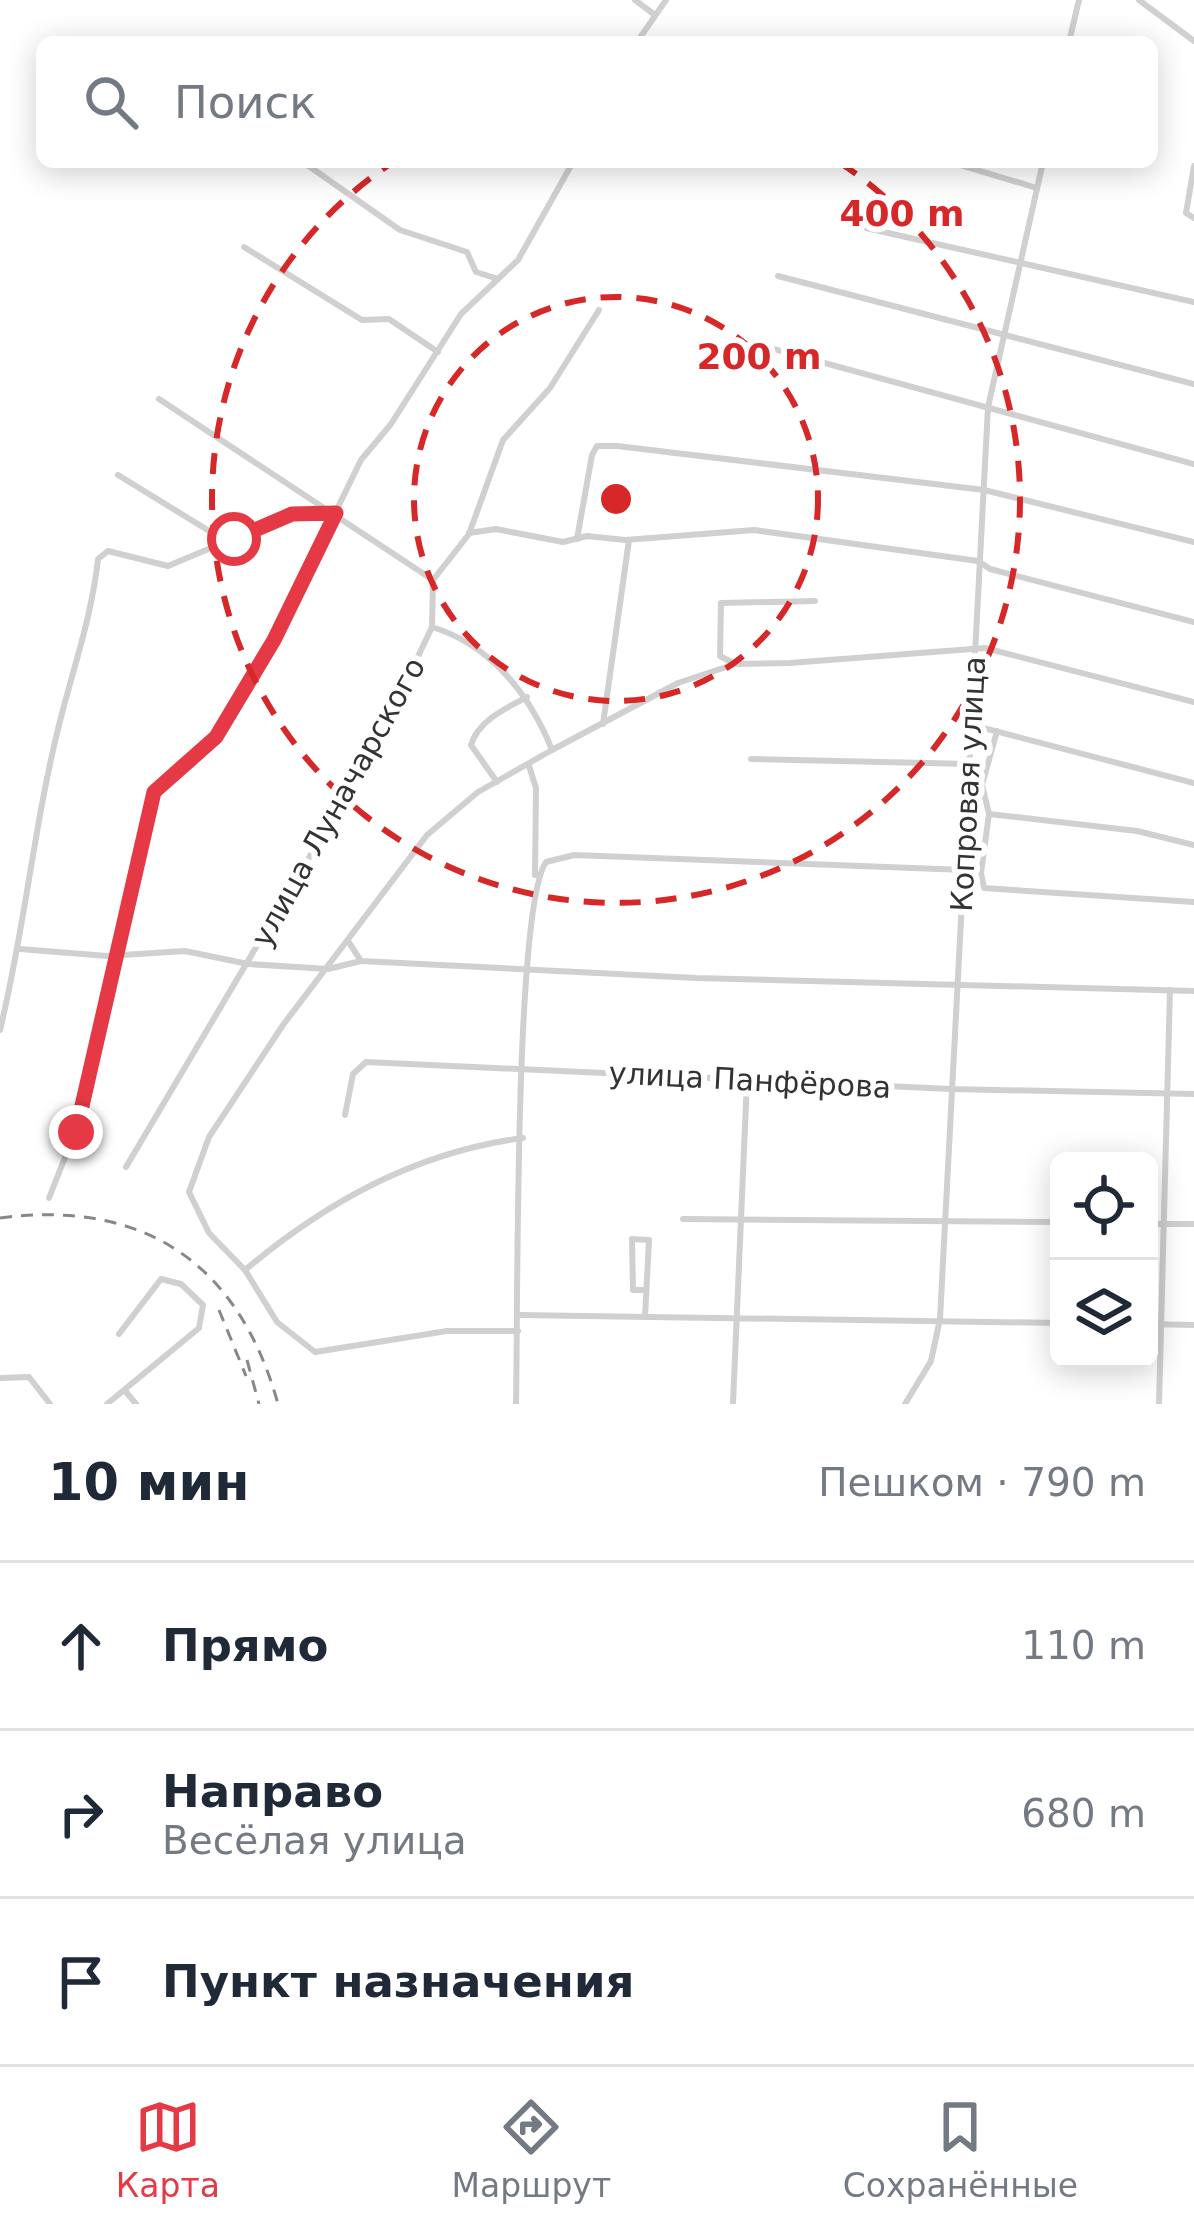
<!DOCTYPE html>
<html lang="ru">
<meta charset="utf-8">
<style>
body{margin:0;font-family:"DejaVu Sans",sans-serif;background:#f6f6f7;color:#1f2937}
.controls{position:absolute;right:36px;bottom:36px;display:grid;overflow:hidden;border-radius:18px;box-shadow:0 6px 30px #0003}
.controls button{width:108px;height:108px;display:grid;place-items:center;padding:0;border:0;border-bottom:3px solid #e0e1e3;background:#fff;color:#1f2937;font:60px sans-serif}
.stop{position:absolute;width:36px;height:36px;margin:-27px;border:9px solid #e63946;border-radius:50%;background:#fff}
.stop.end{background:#e63946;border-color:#fff;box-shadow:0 3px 12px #0008}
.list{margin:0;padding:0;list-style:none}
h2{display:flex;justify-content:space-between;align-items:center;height:156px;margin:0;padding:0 48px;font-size:51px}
h2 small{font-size:39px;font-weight:400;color:#747a83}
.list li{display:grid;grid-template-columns:78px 1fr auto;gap:36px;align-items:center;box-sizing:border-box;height:168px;padding:0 48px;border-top:3px solid #e0e1e3}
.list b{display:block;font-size:45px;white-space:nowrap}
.list p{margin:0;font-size:39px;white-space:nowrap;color:#747a83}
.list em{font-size:39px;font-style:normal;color:#747a83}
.icon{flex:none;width:66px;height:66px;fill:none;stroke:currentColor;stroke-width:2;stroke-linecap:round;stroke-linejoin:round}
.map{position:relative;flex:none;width:1194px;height:1404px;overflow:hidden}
.search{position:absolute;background:#fff;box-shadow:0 6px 30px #0003;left:36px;right:36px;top:36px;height:132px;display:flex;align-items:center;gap:30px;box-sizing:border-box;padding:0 42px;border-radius:18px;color:#747a83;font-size:45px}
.sheet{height:660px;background:#fff}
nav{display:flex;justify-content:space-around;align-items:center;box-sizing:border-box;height:168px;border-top:3px solid #e0e1e3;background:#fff;font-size:33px;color:#747a83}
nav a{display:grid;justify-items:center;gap:6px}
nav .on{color:#e63946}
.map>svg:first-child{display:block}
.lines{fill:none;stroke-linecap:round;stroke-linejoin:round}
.minor{stroke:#d0d0d0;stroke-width:6}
.rail{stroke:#888;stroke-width:3;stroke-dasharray:12 9;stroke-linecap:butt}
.route{stroke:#e63946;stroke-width:15}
.ring{fill:none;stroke:#d62828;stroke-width:6;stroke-dasharray:21 15}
.labels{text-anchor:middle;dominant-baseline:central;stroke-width:12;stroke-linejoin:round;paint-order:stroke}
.street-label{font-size:30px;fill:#333;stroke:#fff}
.centre{fill:#d62828;stroke:#fff;stroke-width:6}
.ring-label{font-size:36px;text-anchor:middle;font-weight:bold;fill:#d62828;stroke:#fff;stroke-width:12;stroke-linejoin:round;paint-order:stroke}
</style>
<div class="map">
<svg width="1194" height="1404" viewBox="0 0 1194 1404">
<rect width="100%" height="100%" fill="#fff"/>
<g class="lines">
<g class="minor">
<path d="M 635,0 L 655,15"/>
<path d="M 1139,0 L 1194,41"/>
<path d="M 637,42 L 666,0"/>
<path d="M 1069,42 L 1079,0"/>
<path d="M 303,162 L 400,230 L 467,252 L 476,272 L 498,279"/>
<path d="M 950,162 L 1037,188"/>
<path d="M 1194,166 L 1186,213 L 1194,218"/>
<path d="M 866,228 L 1194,302"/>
<path d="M 244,247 L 362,320 L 389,319 L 438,352"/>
<path d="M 778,276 L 1194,384"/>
<path d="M 759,345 L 1194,464"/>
<path d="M 159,399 L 433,580"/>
<path d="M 118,475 L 227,542"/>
<path d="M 469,533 L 496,529 L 563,542 L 587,536 L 625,540 L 754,530 L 978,561 L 990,569 L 1194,622"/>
<path d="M 577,539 L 592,455 L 597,446 L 617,446 L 984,490 L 1194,542"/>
<path d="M 815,601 L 721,603 L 720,656 L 735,664 L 790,663 L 985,648 L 1194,702"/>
<path d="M 432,627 C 491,645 530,695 552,750"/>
<path d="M 603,724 L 629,540"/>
<path d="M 972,725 L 1194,783"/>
<path d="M 997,731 L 982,785 L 989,814 L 1137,831 L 1194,845"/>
<path d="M 751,759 L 969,764"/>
<path d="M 529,766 L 536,788 L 535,875"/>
<path d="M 497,782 L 471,745 C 478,721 506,708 527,697"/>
<path d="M 989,814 L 981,873 L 984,888 L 1194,902"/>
<path d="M 348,941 L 361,961 L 696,978 L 1194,991"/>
<path d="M 20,949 L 107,956 L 185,951 L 248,964 L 328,969 L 361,961"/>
<path d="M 0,1030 C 25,928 34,823 60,721 C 74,666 92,615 98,559 L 108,551 L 168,566 L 292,514 L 336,513"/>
<path d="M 345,1115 L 353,1074 L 366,1062 L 950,1089 L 1194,1094"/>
<path d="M 126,1167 L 378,741 L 432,627 L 433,580 L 469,534 L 503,440 L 550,388 L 599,310"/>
<path d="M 49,1198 L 84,1109 L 108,980 L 122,948 L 154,792 L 216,737 L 273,640 L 361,460 L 391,424 L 461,314 L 518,260 L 573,162"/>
<path d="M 683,1219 L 1059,1222"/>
<path d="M 1149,1224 L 1194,1224"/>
<path d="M 245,1270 C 326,1202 416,1152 523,1138"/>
<path d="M 645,1290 L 633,1290 L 632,1239 L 649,1240 L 645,1317"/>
<path d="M 519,1315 L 1059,1323"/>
<path d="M 1149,1324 L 1194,1325"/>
<path d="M 518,1331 L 447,1331 L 315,1352 L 277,1322 L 245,1270 L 209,1233 L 189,1192 L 209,1137 L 283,1025 L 427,835 L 478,792 L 552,750 L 678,683 L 735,664"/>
<path d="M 0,1378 L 29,1377 L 50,1404"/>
<path d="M 126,1392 L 136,1404"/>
<path d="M 107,1404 L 199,1328 L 203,1305 L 181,1284 L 161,1279 L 119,1334"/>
<path d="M 516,1404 C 518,1320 514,908 546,862 L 574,855 L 965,870"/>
<path d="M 733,1404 L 747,1080"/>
<path d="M 905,1404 L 931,1361 L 940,1319 L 988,407 L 1043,162"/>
<path d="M 1159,1404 L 1170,990"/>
</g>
<g class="rail">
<path d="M 0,1218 C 145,1199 239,1264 278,1404"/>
<path d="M 219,1310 L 246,1376"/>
<path d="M 247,1360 L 259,1404"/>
</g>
</g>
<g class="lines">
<path class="route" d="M 76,1132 L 154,792 L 216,737 L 274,640 L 336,513 L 292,514 L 234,539"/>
</g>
<g class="ring">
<circle cx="616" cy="499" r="202"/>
<path d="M839 162A404 404 0 1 1 393 162"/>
</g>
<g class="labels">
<g class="street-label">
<text transform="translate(968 784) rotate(-87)">Копровая улица</text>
<text transform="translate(338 802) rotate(-61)">улица Луначарского</text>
<text transform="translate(750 1080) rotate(3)">улица Панфёрова</text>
</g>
</g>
<circle cx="616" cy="499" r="18" class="centre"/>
<g class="ring-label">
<text x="902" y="226">400 m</text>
<text x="759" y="369">200 m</text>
</g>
</svg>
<div class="controls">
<button><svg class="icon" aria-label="locate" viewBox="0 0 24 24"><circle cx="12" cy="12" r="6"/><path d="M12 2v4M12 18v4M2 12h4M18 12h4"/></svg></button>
<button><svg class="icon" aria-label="layers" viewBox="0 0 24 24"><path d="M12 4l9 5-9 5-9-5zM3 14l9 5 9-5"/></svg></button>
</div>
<div class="stop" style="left:234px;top:539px"></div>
<div class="stop end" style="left:76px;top:1132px"></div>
<div class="search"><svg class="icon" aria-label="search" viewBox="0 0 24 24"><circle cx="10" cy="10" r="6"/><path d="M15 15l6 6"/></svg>Поиск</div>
</div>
<section class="sheet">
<h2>10 мин<small>Пешком · 790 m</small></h2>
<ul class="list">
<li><svg class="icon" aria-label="ahead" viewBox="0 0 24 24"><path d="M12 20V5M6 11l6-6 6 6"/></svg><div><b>Прямо</b></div><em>110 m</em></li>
<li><svg class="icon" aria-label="right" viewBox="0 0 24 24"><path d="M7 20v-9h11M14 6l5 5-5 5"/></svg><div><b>Направо</b><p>Весёлая улица</p></div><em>680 m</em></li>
<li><svg class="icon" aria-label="arrive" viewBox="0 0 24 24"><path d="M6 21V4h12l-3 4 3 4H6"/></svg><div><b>Пункт назначения</b></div></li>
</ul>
</section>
<nav>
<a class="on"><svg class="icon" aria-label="map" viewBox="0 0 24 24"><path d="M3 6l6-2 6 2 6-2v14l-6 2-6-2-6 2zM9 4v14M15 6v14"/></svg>Карта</a>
<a><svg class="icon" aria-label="directions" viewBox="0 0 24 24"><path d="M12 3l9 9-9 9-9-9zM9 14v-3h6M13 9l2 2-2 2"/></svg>Маршрут</a>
<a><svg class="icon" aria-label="saved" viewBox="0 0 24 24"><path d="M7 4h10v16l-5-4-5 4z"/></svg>Сохранённые</a>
</nav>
